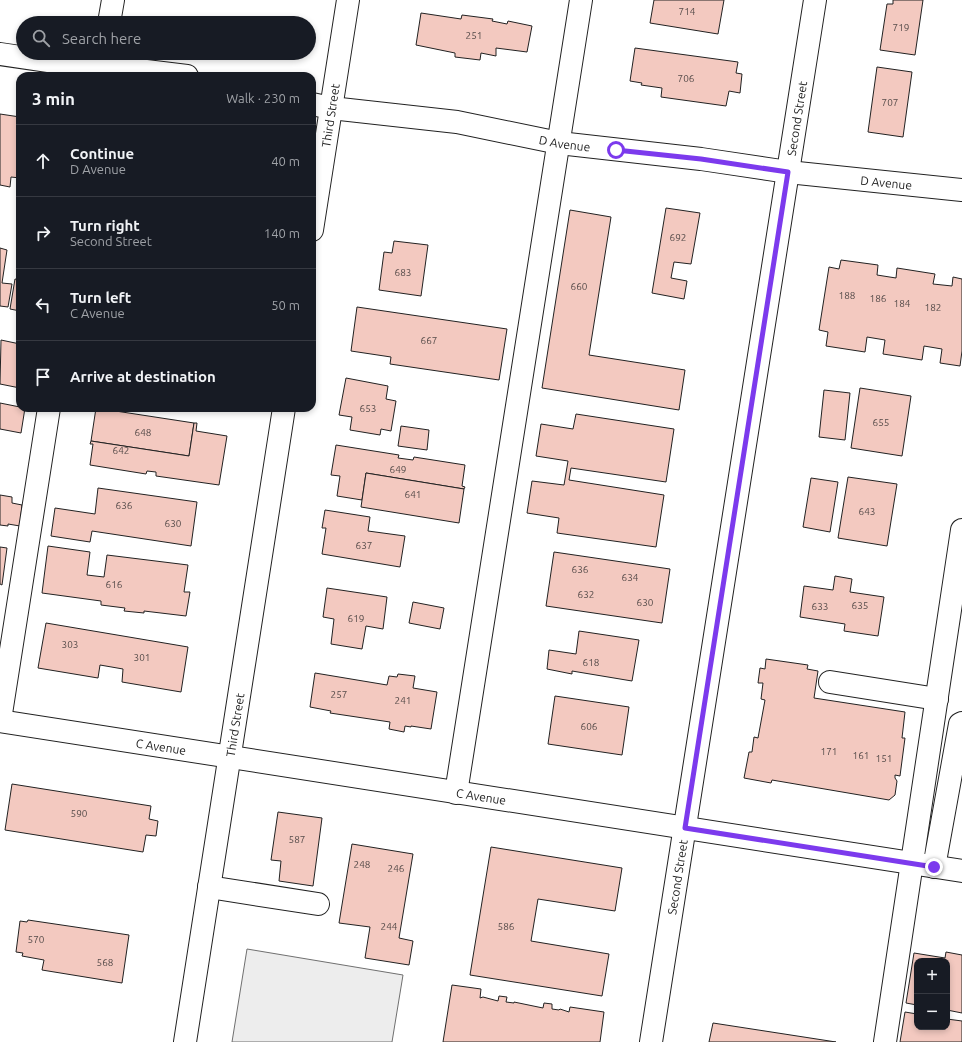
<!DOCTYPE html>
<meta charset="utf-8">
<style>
body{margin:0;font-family:Ubuntu,sans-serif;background:#242831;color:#f1f3f6}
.controls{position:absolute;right:12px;bottom:12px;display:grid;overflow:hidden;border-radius:8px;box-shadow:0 2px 6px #0003}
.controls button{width:36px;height:36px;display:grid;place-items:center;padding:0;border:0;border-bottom:1px solid #363941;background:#171b24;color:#f1f3f6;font:20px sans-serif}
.stop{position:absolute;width:12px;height:12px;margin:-9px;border:3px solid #7c3aed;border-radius:50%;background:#fff}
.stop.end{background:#7c3aed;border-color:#fff;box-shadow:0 1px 4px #0008}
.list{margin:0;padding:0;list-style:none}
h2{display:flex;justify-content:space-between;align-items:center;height:52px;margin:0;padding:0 16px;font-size:17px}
h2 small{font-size:13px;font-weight:400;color:#9ea1a6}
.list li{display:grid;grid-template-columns:26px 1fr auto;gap:12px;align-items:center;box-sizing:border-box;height:72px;padding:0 16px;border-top:1px solid #363941}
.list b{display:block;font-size:15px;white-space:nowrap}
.list p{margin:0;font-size:13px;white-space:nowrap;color:#9ea1a6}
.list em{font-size:13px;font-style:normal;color:#9ea1a6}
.icon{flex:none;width:22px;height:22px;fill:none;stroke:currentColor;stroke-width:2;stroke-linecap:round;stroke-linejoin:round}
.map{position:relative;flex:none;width:962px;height:1042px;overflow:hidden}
.search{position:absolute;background:#171b24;box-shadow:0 2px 6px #0003;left:16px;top:16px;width:300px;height:44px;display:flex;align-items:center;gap:10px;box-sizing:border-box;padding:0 14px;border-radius:22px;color:#9ea1a6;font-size:15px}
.panel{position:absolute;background:#171b24;box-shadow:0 2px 6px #0003;left:16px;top:72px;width:300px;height:340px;border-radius:12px}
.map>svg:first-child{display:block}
.parking{fill:#ededed;stroke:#6f6f6f}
.building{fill:#f3c9c0;stroke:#222}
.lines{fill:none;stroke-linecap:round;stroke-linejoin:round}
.minor-casing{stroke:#222;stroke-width:24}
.minor{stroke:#fff;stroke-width:22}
.route{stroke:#7c3aed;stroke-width:5}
.labels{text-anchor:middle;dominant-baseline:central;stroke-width:3;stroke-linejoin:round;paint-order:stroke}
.number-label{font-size:10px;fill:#564c4a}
.street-label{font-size:12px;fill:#222;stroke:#fff}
</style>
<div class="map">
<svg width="962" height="1042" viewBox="0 0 962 1042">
<rect width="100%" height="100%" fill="#fff"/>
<path class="parking" d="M 247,949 L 403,975 L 392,1042 L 232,1042 Z"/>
<g class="building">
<path d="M 654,0 L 724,0 L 718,34 L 650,23 Z"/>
<path d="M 893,0 L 923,0 L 915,55 L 880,50 L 887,4 L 893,4 Z"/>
<path d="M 421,13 L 461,19 L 462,15 L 493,19 L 492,21 L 507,24 L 508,21 L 532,26 L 527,52 L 496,48 L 496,56 L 481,53 L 480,60 L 455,57 L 455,53 L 416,45 Z"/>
<path d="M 635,48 L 738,62 L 736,73 L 742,74 L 740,93 L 729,91 L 726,106 L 661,97 L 662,88 L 641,85 L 642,83 L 630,81 Z"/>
<path d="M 877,67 L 912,72 L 903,137 L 868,132 Z"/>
<path d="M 0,114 L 20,117 L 20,178 L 11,177 L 10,187 L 0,185 Z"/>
<path d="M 666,208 L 700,213 L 691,264 L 674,262 L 671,278 L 687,281 L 684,299 L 652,293 Z"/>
<path d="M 570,210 L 611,217 L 589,355 L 685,370 L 679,410 L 542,388 Z"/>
<path d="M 394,241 L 428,245 L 421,296 L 379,290 L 384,252 L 392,253 Z"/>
<path d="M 0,248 L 7,250 L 2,283 L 12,284 L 8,307 L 0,306 Z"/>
<path d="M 841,260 L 878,265 L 877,275 L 896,278 L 897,268 L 935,274 L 933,284 L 952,286 L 953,277 L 962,279 L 962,351 L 960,366 L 940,363 L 942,349 L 924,346 L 922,360 L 883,354 L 885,340 L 867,337 L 865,352 L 826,346 L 828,332 L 819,330 L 829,267 L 839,269 Z"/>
<path d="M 15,279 L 20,280 L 20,311 L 10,309 Z"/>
<path d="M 357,307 L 507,329 L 499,380 L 390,364 L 391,357 L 351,351 Z"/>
<path d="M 1,340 L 20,344 L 20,388 L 0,384 Z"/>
<path d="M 346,378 L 388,386 L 386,399 L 396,401 L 391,431 L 381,429 L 380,435 L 350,430 L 352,417 L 339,415 Z"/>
<path d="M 860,388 L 911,396 L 902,456 L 851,448 Z"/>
<path d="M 824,390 L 850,393 L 845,440 L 819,437 Z"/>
<path d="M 0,403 L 25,408 L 21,433 L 0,429 Z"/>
<path d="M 96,408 L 194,423 L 189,456 L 91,441 Z"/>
<path d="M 576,414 L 674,429 L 666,482 L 571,468 L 569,480 L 664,495 L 656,547 L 557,533 L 559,518 L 527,513 L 532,481 L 564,485 L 568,461 L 536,456 L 541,424 L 573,429 Z"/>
<path d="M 194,423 L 197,423 L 196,431 L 227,436 L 219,485 L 156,476 L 156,472 L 147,471 L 146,474 L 90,465 L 93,444 L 90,444 L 91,441 L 189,456 Z"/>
<path d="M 401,426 L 429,430 L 427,450 L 398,446 Z"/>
<path d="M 336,445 L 399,455 L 398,458 L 413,460 L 414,457 L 465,465 L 462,486 L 465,487 L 464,489 L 366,473 L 362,500 L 337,496 L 340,476 L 331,475 Z"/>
<path d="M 366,473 L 464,489 L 459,523 L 361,507 Z"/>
<path d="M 848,477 L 897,484 L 887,546 L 838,538 Z"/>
<path d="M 811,478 L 838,482 L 830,532 L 803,527 Z"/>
<path d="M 98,488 L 197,502 L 191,546 L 92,531 L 90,542 L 51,536 L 55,508 L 95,514 Z"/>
<path d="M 0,495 L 12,497 L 12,503 L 22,505 L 20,526 L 8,524 L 8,526 L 0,525 Z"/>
<path d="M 325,510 L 370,517 L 368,531 L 405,536 L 400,567 L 322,554 L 326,528 L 322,528 Z"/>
<path d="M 48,546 L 90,552 L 87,575 L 104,577 L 107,555 L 188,565 L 184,592 L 190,592 L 186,616 L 144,611 L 144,613 L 124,611 L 125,608 L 101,605 L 101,601 L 42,593 Z"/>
<path d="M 0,547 L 7,548 L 2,585 L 0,584 Z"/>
<path d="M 554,552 L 670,569 L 662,623 L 546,606 Z"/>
<path d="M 835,576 L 852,579 L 850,592 L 884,597 L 878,636 L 844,631 L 845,624 L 800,617 L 804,586 L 833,590 Z"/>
<path d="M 327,588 L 387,597 L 383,629 L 366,626 L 362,649 L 331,644 L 334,619 L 323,617 Z"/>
<path d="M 413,602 L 444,608 L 440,629 L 409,623 Z"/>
<path d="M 46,623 L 188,647 L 181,692 L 122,682 L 123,669 L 100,665 L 98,678 L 38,668 Z"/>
<path d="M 579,631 L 639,640 L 632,681 L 572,671 L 572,674 L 547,669 L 549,650 L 576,654 Z"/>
<path d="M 766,659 L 808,665 L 807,669 L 818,671 L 814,698 L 905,712 L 902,738 L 905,738 L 900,776 L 895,775 L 895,778 L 897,781 L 895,795 L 889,800 L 772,780 L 771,783 L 744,778 L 749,752 L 752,752 L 754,737 L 758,738 L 765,700 L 761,699 L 763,683 L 758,683 L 760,668 L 765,669 Z"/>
<path d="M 315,673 L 387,685 L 389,676 L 397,677 L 398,674 L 415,676 L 413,688 L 437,692 L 431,729 L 411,726 L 411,727 L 405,726 L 404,732 L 389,729 L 390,722 L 330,713 L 331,711 L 310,707 Z"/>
<path d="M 555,696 L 629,707 L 622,755 L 548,744 Z"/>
<path d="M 12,784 L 151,806 L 149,819 L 158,821 L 156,836 L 146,835 L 143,852 L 5,830 Z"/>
<path d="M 278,812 L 322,818 L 313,886 L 279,881 L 281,861 L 271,860 Z"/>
<path d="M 352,844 L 413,854 L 399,938 L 413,941 L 409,965 L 365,958 L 370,927 L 339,923 Z"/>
<path d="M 491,847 L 622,868 L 615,911 L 538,899 L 531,941 L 609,954 L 602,996 L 470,975 Z"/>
<path d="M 28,920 L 129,935 L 122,983 L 42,970 L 44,960 L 22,956 L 23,953 L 16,952 L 20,921 L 27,922 Z"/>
<path d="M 946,952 L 962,955 L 962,1013 L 947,1010 L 947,961 L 917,961 L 917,1005 L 906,1003 L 914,953 L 945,958 Z"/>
<path d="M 452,985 L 481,989 L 480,998 L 483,997 L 498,1001 L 499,996 L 507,997 L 506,1002 L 514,1003 L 514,1002 L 543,1008 L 544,1003 L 552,1004 L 552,1009 L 559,1010 L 560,1009 L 569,1012 L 570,1007 L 604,1012 L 600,1042 L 443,1042 Z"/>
<path d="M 905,1012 L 917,1014 L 917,1027 L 947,1027 L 947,1019 L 962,1021 L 962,1042 L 900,1042 Z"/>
<path d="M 713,1023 L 836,1042 L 709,1042 Z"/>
</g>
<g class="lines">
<defs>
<g id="minor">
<path d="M 109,23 L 113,0"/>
<path d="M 0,54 L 102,69 L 146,71 L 187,76"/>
<path id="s1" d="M 312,104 L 331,108 L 457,122 L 559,143 L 701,159 L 788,172 L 962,190"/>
<path id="s2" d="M 312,230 L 348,0"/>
<path d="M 830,682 L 937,699"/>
<path d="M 0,720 L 49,408"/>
<path id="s3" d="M 0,721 L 962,871"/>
<path d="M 456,793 L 581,0"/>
<path d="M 934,867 L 960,724 L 962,723"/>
<path d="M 209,887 L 318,904"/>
<path id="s4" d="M 185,1042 L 284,408"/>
<path id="s5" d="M 651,1042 L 815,0"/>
<path d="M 885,1042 L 962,530"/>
</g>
</defs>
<use href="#minor" class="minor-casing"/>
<use href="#minor" class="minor"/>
</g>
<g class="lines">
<path class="route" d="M 616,150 L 701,159 L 788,172 L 685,828 L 934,867"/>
</g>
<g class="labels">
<g class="number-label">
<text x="687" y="11">714</text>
<text x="901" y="27">719</text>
<text x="474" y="35">251</text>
<text x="686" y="78">706</text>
<text x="890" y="102">707</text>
<text x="678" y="237">692</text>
<text x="403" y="272">683</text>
<text x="579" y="286">660</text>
<text x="847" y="295">188</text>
<text x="878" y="298">186</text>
<text x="902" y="303">184</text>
<text x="933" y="307">182</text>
<text x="429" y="340">667</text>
<text x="368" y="408">653</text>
<text x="881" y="422">655</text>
<text x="143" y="432">648</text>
<text x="121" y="450">642</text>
<text x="398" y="469">649</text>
<text x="413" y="494">641</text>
<text x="124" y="505">636</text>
<text x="867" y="511">643</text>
<text x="173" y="523">630</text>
<text x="364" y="545">637</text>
<text x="580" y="569">636</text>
<text x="630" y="577">634</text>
<text x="114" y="584">616</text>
<text x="586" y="594">632</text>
<text x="645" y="602">630</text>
<text x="860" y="605">635</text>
<text x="820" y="606">633</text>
<text x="356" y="618">619</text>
<text x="70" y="644">303</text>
<text x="142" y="657">301</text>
<text x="591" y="662">618</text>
<text x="339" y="694">257</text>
<text x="403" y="700">241</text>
<text x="589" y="726">606</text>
<text x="829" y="751">171</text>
<text x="861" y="755">161</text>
<text x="884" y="758">151</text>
<text x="79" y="813">590</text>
<text x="297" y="839">587</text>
<text x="362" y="864">248</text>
<text x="396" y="868">246</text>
<text x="389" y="926">244</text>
<text x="506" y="926">586</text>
<text x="36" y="939">570</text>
<text x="105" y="962">568</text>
</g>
<g class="street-label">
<text stroke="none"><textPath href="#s2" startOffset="116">Third Street</textPath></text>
<text stroke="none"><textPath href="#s5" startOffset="935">Second Street</textPath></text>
<text stroke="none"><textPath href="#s1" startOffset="256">D Avenue</textPath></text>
<text stroke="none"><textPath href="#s1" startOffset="580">D Avenue</textPath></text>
<text stroke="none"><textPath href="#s4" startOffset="321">Third Street</textPath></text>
<text stroke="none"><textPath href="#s3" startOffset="163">C Avenue</textPath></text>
<text stroke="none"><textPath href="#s3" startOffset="487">C Avenue</textPath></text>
<text stroke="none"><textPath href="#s5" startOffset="167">Second Street</textPath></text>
</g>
</g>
</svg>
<div class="controls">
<button>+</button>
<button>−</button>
</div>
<div class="stop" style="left:616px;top:150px"></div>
<div class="stop end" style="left:934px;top:867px"></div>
<div class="search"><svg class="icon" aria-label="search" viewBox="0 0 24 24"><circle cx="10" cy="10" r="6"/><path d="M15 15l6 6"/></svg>Search here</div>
<section class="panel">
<h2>3 min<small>Walk · 230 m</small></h2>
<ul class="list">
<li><svg class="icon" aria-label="ahead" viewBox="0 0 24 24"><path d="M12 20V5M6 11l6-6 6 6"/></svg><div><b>Continue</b><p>D Avenue</p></div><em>40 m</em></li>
<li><svg class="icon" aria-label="right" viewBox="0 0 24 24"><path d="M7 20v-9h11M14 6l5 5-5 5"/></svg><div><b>Turn right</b><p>Second Street</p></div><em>140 m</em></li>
<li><svg class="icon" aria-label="left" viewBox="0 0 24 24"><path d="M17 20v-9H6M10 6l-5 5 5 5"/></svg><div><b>Turn left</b><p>C Avenue</p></div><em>50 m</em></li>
<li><svg class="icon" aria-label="arrive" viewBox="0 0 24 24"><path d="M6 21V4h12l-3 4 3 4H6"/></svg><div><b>Arrive at destination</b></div></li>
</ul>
</section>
</div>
